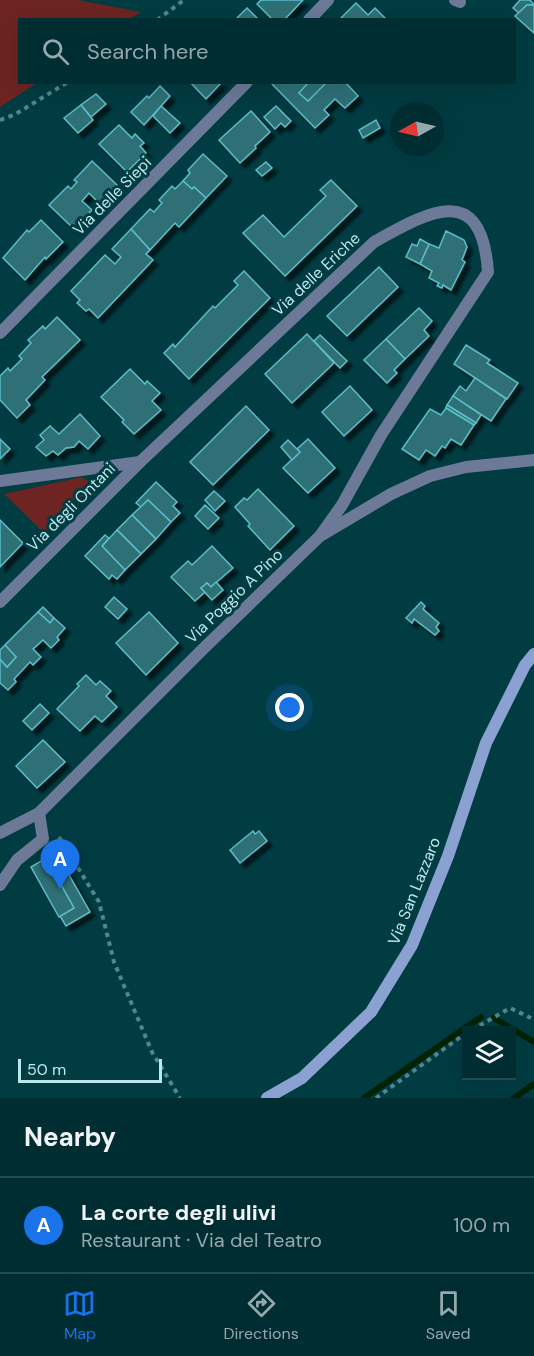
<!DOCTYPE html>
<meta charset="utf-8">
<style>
body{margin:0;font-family:"DM Sans",sans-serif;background:#0a353a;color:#f1f3f6}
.controls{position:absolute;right:18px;bottom:18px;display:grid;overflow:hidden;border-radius:0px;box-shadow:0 6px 24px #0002}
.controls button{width:54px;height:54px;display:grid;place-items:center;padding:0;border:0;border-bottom:2px solid #22494d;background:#002d32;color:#f1f3f6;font:30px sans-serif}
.compass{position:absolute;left:390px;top:102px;width:54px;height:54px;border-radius:50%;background:#002d32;box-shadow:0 6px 24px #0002;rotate:262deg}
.scale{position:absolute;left:18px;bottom:15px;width:144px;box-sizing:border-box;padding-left:6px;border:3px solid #bbe8ed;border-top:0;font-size:16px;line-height:21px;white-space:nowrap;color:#bbe8ed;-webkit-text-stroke:4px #003c42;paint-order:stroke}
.you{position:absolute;left:290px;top:708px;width:21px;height:21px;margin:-15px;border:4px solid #fff;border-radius:50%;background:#1a73e8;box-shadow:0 0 0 9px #1a73e833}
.badge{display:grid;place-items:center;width:39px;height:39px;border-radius:50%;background:#1a73e8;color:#fff;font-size:20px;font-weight:700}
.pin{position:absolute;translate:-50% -50px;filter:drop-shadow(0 2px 3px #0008)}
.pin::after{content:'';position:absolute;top:32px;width:21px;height:18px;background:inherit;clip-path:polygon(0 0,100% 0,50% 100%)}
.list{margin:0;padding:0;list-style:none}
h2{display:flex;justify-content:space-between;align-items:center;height:78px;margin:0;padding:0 24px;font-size:26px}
h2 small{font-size:20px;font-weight:400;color:#95a8ac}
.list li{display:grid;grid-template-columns:39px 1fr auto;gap:18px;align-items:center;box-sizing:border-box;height:96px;padding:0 24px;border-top:2px solid #22494d}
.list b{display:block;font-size:22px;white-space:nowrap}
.list p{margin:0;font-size:20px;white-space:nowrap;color:#95a8ac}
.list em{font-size:20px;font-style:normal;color:#95a8ac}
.icon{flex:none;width:33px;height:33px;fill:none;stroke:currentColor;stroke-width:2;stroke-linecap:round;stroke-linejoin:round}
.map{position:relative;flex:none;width:534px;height:1098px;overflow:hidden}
.search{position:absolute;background:#002d32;box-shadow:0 6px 24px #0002;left:18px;right:18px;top:18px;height:66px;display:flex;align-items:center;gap:15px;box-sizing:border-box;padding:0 21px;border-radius:0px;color:#95a8ac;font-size:22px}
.sheet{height:174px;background:#002d32}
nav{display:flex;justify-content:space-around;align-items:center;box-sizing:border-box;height:84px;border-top:2px solid #22494d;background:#002d32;font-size:16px;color:#95a8ac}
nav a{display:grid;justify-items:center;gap:3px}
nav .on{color:#1a73e8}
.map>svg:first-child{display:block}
.green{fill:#6d2422}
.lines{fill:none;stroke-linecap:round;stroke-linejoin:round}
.stream{stroke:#012205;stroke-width:6}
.building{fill:#2f6f76;stroke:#5abdc8;stroke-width:1.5;filter:url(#shadow)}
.path{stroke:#51868c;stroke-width:4;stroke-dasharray:4.5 4.5;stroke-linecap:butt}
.street{stroke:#6c7a98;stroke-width:12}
.secondary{stroke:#8ba1d1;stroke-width:12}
.labels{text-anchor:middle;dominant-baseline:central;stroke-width:6;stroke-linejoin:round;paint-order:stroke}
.street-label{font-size:16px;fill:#bbe8ed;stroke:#003c42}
</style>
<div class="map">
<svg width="534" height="1098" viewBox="0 0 534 1098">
<defs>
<filter id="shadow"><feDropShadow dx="5" dy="5" stdDeviation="1.5" flood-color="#0009"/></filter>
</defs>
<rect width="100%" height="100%" fill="#003c42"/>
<g class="green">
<path d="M 0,0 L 78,0 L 141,12 L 130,19 L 20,20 L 20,82 L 37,83 L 0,107 Z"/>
<path d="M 82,477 L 88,481 L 91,487 L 45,534 L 4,494 Z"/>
</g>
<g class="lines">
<g class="stream">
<path d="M 494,1018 L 534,1042"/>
<path d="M 364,1098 L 481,1017"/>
<path d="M 514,1098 L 534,1084"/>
</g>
</g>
<g class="building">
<path d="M 261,0 L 303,0 L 284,20 L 273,20 L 257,4 Z"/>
<path d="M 520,0 L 530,0 L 534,5 L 527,5 L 519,13 L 513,8 Z"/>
<path d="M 356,3 L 368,15 L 375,8 L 386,19 L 339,20 Z"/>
<path d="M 527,5 L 534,5 L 534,33 L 515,16 Z"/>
<path d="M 247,8 L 259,20 L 235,20 Z"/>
<path d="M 190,82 L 222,82 L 206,99 Z"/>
<path d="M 309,82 L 299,93 L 308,101 L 326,82 L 345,82 L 358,96 L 345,108 L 335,99 L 324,110 L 329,115 L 315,128 L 271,83 Z"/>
<path d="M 309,82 L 326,83 L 308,101 L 299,93 Z"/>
<path d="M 160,86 L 170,96 L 144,125 L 131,112 L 147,96 L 149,98 Z"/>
<path d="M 96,94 L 106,104 L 91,117 L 81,105 Z"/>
<path d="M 81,105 L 93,120 L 78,133 L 64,118 Z"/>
<path d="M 161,106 L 180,123 L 170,133 L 153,116 Z"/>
<path d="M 276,106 L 291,121 L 285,127 L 281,123 L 275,129 L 264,117 Z"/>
<path d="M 251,111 L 270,132 L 255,146 L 256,148 L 240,163 L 219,140 Z"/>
<path d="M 376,120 L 380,128 L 363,138 L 359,130 Z"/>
<path d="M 119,125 L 132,138 L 135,134 L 144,143 L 140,146 L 146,153 L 127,172 L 99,144 Z"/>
<path d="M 203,154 L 227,176 L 206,198 L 194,187 L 192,189 L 183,181 L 190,173 L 188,170 Z"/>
<path d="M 92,161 L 117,185 L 99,203 L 89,193 L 82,201 L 92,210 L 74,229 L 49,205 L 68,186 L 71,189 L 77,182 L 74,180 Z"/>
<path d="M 266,162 L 272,168 L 262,176 L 256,170 Z"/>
<path d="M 331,180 L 357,206 L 285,276 L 243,233 L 263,215 L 284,237 L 326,196 L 320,190 Z"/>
<path d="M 183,181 L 192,189 L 194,187 L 206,198 L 179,227 L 175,223 L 150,250 L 131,229 L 150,209 L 154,212 L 162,203 L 159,200 L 172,186 L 175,189 Z"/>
<path d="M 41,220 L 63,242 L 46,259 L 45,257 L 25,280 L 3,258 L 27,230 L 29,232 Z"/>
<path d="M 131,229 L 150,250 L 146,254 L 153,260 L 98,318 L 89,309 L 86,311 L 77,303 L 80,300 L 71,291 L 105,255 L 115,264 L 121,257 L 112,249 Z"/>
<path d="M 446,231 L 464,240 L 467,247 L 462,260 L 465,262 L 451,290 L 443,285 L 442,288 L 437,286 L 439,283 L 429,278 L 432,271 L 420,264 L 429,244 L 439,248 Z"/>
<path d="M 420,239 L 429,244 L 420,264 L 406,257 L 412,244 L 417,246 Z"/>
<path d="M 379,267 L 398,287 L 347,336 L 327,316 Z"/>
<path d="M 244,271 L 270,298 L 189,379 L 164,353 L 173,344 L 175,347 L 213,306 L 215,308 L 238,285 L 234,281 Z"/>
<path d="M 419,308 L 432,321 L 424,330 L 429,336 L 405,359 L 386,339 Z"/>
<path d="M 57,317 L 80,340 L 42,377 L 45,380 L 26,400 L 30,405 L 17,418 L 0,400 L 0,376 L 8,368 L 10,371 L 22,359 L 19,356 L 31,343 L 28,340 L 43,326 L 45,329 Z"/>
<path d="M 307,334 L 334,363 L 292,403 L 265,374 Z"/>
<path d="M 320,335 L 347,361 L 340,368 L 314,341 Z"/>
<path d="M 386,339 L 405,359 L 394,370 L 397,373 L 387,383 L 364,360 Z"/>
<path d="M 466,345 L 490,360 L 487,363 L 518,383 L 507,399 L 454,364 Z"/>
<path d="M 130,369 L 145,384 L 147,381 L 160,393 L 152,401 L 161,410 L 134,434 L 122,422 L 124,420 L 101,397 Z"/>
<path d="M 475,378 L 506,399 L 491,421 L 453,396 L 460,386 L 466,391 Z"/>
<path d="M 350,386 L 372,410 L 344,436 L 322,412 Z"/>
<path d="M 453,396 L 481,415 L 476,423 L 447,405 Z"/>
<path d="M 447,405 L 476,423 L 474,425 L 446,408 Z"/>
<path d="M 246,406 L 269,430 L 213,485 L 190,462 Z"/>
<path d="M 446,408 L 474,425 L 461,445 L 451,439 L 445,448 L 442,446 L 435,456 L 426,450 L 419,460 L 402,449 L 430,409 L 441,415 Z"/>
<path d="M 80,414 L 100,436 L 88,449 L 79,441 L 74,447 L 66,448 L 58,455 L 53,451 L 46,456 L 36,447 L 44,440 L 40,435 L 50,426 L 59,434 Z"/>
<path d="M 0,439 L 10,449 L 0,459 Z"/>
<path d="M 308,439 L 335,468 L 308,493 L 283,468 L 300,452 L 297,449 Z"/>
<path d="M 288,440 L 300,452 L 292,460 L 281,447 Z"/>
<path d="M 156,482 L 177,502 L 173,506 L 180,513 L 171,522 L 148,500 L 141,507 L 136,503 Z"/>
<path d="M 258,489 L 294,526 L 270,550 L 248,526 L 250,524 L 235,507 L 244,498 L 247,500 Z"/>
<path d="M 214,491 L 225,501 L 215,511 L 205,500 Z"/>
<path d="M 148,500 L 171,522 L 156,539 L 132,515 Z"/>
<path d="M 205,505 L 219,518 L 208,529 L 195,516 Z"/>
<path d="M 132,515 L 156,539 L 141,554 L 117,530 Z"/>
<path d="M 0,520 L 23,543 L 0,567 Z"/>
<path d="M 117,530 L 141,554 L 125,570 L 102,546 Z"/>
<path d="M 105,535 L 109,538 L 102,546 L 125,570 L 117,579 L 112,575 L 109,579 L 85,556 Z"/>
<path d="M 212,546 L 233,568 L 211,587 L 207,583 L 201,588 L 205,592 L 195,601 L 171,577 L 188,561 L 192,565 Z"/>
<path d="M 216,582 L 223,590 L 212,600 L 201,588 L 207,583 L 211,587 Z"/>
<path d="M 114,597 L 127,609 L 118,619 L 105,607 Z"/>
<path d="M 421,602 L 425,606 L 423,609 L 439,623 L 436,627 L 439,631 L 435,635 L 414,619 L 412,623 L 406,618 Z"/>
<path d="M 43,607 L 54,618 L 50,623 L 38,612 Z"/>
<path d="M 38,612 L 50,623 L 54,618 L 65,628 L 57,637 L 59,640 L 51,648 L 43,640 L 33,649 L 41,657 L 33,665 L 30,662 L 14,679 L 16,682 L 8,690 L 0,683 L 0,659 L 7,667 L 16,657 L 5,645 Z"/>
<path d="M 149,612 L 178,643 L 146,675 L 116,643 Z"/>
<path d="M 5,645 L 16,657 L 7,667 L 0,659 L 0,650 Z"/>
<path d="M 86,675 L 96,685 L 100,681 L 111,691 L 106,696 L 117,707 L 102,722 L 95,716 L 80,731 L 57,709 L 79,686 L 77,684 Z"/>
<path d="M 40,704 L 49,713 L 32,730 L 23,721 Z"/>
<path d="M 43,740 L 65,762 L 37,788 L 16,766 Z"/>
<path d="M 253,831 L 255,834 L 259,831 L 267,841 L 240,863 L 230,850 Z"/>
<path d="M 56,852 L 90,912 L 66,926 L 60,916 L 74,908 L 46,858 Z"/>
<path d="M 46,858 L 74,908 L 59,917 L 31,867 Z"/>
</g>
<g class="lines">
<g class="path">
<path d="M 157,20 L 184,0"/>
<path d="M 0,120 L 14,115 L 68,82"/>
<path d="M 59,837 L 99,902 L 114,962 L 152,1052 L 180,1098"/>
<path d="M 472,1030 L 510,1008 L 531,1018"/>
<path d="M 376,1098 L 466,1033"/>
</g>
<g class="street">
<path d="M 455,0 L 460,2"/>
<path d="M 309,20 L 328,0"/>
<path d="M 0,333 L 247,82"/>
<path d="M 0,481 L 140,462"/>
<path d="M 0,602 L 140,462 L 374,242 C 428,212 482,180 488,272 L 381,435 L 342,505 L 320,536"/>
<path d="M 0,833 L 39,813 L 204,648 L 320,536 L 391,494 L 430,476 L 466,467 L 534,460"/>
<path d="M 0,885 L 17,860 L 43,839 L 39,813"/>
</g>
<path class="secondary" d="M 267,1098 L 302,1078 L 371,1012 L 412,945 L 448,856 L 486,743 L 525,665 L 534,654"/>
</g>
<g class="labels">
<g class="street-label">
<text transform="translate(112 196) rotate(-45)">Via delle Siepi</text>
<text transform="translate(316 274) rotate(-43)">Via delle Eriche</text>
<text transform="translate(71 507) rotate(-45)">Via degli Ontani</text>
<text transform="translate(234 596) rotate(-44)">Via Poggio A Pino</text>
<text transform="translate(414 891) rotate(-68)">Via San Lazzaro</text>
</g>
</g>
</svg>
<div class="controls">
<button><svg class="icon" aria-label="layers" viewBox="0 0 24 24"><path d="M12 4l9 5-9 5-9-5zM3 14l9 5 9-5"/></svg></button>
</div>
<svg class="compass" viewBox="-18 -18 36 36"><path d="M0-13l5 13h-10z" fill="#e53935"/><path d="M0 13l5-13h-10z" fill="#95a8ac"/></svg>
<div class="scale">50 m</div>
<div class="you"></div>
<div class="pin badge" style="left:60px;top:889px">A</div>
<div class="search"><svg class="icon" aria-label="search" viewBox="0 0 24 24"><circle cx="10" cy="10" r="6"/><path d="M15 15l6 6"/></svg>Search here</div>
</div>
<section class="sheet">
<h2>Nearby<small></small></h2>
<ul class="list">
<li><span class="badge">A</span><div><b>La corte degli ulivi</b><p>Restaurant · Via del Teatro</p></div><em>100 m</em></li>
</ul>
</section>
<nav>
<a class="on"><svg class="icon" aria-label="map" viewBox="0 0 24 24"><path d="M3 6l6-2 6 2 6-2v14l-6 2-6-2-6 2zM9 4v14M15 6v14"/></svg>Map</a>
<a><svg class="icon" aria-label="directions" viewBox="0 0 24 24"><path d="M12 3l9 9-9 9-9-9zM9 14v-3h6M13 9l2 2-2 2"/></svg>Directions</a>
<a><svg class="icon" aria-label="saved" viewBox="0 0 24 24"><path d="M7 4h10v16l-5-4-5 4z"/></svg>Saved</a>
</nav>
